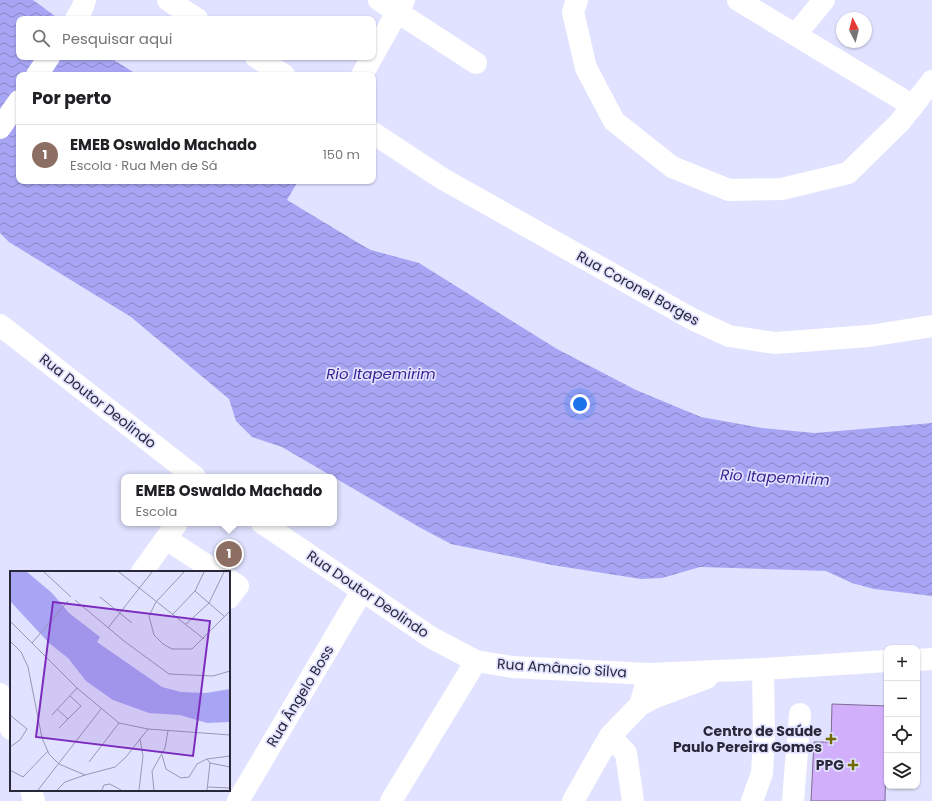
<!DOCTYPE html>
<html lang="pt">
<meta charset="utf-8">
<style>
body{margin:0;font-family:Poppins,sans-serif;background:#f6f6f6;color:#202124}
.controls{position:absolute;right:12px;bottom:12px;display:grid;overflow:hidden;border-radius:8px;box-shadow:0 1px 3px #0004}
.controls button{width:36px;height:36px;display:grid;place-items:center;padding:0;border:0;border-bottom:1px solid #e0e0e0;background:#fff;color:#202124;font:20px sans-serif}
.compass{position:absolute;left:836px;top:12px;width:36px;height:36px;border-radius:50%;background:#fff;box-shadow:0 1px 3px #0004;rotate:353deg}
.you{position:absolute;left:580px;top:404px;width:14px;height:14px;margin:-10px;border:3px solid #fff;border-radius:50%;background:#1a73e8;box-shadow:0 0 0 6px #1a73e833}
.badge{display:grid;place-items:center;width:26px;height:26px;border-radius:50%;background:#7c3aed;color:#fff;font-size:13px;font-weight:700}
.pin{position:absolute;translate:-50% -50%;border:2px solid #fff;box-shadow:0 1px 4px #0006}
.popup{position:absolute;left:121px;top:474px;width:216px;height:52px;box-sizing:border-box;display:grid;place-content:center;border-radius:8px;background:#fff;filter:drop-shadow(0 1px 3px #0005);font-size:13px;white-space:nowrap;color:#757577}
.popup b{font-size:15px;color:#202124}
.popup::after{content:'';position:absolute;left:50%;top:100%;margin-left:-8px;border:8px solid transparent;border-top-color:#fff}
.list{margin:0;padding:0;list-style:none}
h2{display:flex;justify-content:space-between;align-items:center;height:52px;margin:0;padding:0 16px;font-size:17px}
h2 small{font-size:13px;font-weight:400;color:#757577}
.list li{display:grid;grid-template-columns:26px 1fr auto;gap:12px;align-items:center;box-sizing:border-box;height:60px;padding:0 16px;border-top:1px solid #e0e0e0}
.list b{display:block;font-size:15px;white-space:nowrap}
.list p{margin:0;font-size:13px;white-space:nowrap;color:#757577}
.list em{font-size:13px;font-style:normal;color:#757577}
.icon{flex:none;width:22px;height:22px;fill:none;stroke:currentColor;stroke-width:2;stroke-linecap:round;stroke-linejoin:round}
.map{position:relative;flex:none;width:932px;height:801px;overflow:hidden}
.search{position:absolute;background:#fff;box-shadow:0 1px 3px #0004;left:16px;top:16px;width:360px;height:44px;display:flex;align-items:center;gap:10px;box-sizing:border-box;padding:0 14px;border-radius:8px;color:#757577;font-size:15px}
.panel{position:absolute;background:#fff;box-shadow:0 1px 3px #0004;left:16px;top:72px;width:360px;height:112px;border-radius:8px}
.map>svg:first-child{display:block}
.water{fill:url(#water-waves)}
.building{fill:#d1affb;stroke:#7d6b94}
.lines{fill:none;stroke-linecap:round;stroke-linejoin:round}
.minor{stroke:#fff;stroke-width:22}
.major{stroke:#fff;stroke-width:22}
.poi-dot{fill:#716a02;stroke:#e1e2ff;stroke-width:1.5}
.labels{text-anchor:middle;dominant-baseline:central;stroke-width:3.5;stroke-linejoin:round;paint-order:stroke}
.street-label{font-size:14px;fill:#28283a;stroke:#e1e2ff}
.poi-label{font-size:14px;font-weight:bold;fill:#28283a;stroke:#e1e2ff;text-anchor:end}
.water-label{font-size:15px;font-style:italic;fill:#3c2493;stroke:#e1e2ff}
.inset-road{fill:none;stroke:#9798b0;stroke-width:1}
.view{fill:#7b2cbf;fill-opacity:0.15;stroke:#7b2cbf;stroke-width:2}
.inset-edge{fill:none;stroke:#28283a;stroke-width:2}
</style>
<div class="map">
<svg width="932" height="801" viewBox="0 0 932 801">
<defs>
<pattern id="water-waves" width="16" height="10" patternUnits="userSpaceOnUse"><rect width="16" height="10" fill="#a8a6f4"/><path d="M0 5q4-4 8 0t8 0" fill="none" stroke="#8987c7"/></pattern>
</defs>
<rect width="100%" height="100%" fill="#e1e2ff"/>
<path class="water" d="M 0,0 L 33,0 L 59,19 L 19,19 L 19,57 L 109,57 L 138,75 L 19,75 L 19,181 L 298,181 L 287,200 L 360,244 L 371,250 L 419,263 L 557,349 L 636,390 L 701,417 L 762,428 L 815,433 L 932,423 L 932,596 L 874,589 L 852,583 L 826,571 L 700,567 L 662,578 L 641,579 L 552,565 L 451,544 L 419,527 L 282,447 L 252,437 L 236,421 L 229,399 L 131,317 L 9,242 L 0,233 Z"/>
<path class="building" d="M 832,704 L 887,706 L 885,801 L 811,801 L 814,742 L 831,742 Z"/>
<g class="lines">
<g class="minor">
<path d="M 379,0 L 476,63"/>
<path d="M 577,0 L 573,12 L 586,68 L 614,121 L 672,167 L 729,190 L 782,189 L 848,173 L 900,122 L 932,81"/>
<path d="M 738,0 L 913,106"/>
<path d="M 76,19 L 82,9 L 85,0"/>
<path d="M 796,34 L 824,0"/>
<path d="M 373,55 L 404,0"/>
<path d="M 37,75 L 49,57"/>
<path d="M 362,75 L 372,57"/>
<path d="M 0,128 L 19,101"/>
<path d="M 0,325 L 195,477"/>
<path d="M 262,523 L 432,638 L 476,661 L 512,667 L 649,674 L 763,669 L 887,661"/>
<path d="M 166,539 L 217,572"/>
<path d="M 142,572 L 177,523"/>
<path d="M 229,580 L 238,586 L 229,598"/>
<path d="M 917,660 L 932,659"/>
<path d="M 0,694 L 11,729"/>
<path d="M 640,705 L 653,698 L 707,678"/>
<path d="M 610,736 L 626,753 L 633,801"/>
<path d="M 31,790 L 34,801"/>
<path d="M 238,801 L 362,591"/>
<path d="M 391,801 L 476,661"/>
<path d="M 573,801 L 610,736 L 640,705 L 649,674"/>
<path d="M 752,801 L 762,773 L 764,737 L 763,669"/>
<path d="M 793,801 L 800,714"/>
</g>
<g class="major">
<path d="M 168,0 L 197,19"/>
<path d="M 256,57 L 284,75"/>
<path d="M 373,133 L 443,179 L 694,320 L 729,336 L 775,343 L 869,336 L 932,326"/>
</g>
</g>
<g class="poi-dot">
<path d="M829 733h4v4h4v4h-4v4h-4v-4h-4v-4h4z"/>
<path d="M851 759h4v4h4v4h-4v4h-4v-4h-4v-4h4z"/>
</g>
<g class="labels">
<g class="street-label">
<text transform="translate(638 288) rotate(29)">Rua Coronel Borges</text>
<text transform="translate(98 401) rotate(38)">Rua Doutor Deolindo</text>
<text transform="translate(368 594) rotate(34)">Rua Doutor Deolindo</text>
<text transform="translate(562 668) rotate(4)">Rua Amâncio Silva</text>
<text transform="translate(300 696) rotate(-59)">Rua Ângelo Boss</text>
</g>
<g class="poi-label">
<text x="822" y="731">Centro de Saúde<tspan x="822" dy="16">Paulo Pereira Gomes</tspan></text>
<text x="844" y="765">PPG</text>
</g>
<g class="water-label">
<text x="381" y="373">Rio Itapemirim</text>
<text transform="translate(775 477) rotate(3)">Rio Itapemirim</text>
</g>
</g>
<g transform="translate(10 571)">
<rect width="220" height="220" fill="#e1e2ff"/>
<path d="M 0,1 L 17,1 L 42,22 L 59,42 L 90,66 L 87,71 L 152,116 L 171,121 L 196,122 L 220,118 L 220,151 L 197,152 L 170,144 L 139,142 L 103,129 L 76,110 L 58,87 L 39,72 L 0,30 Z" fill="#a8a6f4"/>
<path class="inset-road" d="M 34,1 L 61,26M 109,1 L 194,68M 174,1 L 146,31 L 139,45 L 144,64 L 153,73 L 162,78 L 182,78 L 220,40M 185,20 L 215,46M 90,26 L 122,52M 65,29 L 114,70 L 159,103 L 203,105 L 220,100M 163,43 L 185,20 L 194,1M 0,50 L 67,117 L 109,152 L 138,158 L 220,164M 176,53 L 199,32 L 214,1M 98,57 L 142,1M 0,70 L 11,81 L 18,96 L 32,167 L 39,183 L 49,193 L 75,204 L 105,196 L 116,186 L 138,158M 22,72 L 58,30M 47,138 L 58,148M 0,144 L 17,158 L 10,169 L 0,176M 42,144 L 67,117M 49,157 L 71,135 L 60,125M 152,184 L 156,198 L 171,207 L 179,206 L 187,193 L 197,188 L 200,192 L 220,196M 197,188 L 220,185M 79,191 L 109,152M 0,199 L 13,206 L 38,180M 198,216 L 220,217M 28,219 L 91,138M 47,219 L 55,211 L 75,204M 92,219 L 94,214 L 100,213 L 111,219M 129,219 L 133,185 L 130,168M 144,219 L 142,200 L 155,177 L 158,160M 197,219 L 200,192"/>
<path class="view" d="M 43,31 L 200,50 L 183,185 L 26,166 Z"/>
<rect width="220" height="220" class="inset-edge"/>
</g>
</svg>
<div class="controls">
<button>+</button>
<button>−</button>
<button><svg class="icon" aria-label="locate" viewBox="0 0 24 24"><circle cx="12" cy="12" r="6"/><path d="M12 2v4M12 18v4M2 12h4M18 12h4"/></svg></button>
<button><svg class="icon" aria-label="layers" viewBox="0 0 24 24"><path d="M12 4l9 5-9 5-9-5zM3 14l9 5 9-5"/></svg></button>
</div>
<svg class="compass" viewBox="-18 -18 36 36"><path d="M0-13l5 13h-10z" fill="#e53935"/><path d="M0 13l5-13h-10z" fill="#757577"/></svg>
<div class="you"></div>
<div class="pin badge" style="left:229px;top:554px;background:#8d6e63">1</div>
<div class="popup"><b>EMEB Oswaldo Machado</b>Escola</div>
<div class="search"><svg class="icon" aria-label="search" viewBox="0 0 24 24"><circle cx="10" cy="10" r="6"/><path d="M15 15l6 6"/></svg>Pesquisar aqui</div>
<section class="panel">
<h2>Por perto<small></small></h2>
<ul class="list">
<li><span class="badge" style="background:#8d6e63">1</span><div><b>EMEB Oswaldo Machado</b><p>Escola · Rua Men de Sá</p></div><em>150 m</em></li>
</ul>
</section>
</div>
